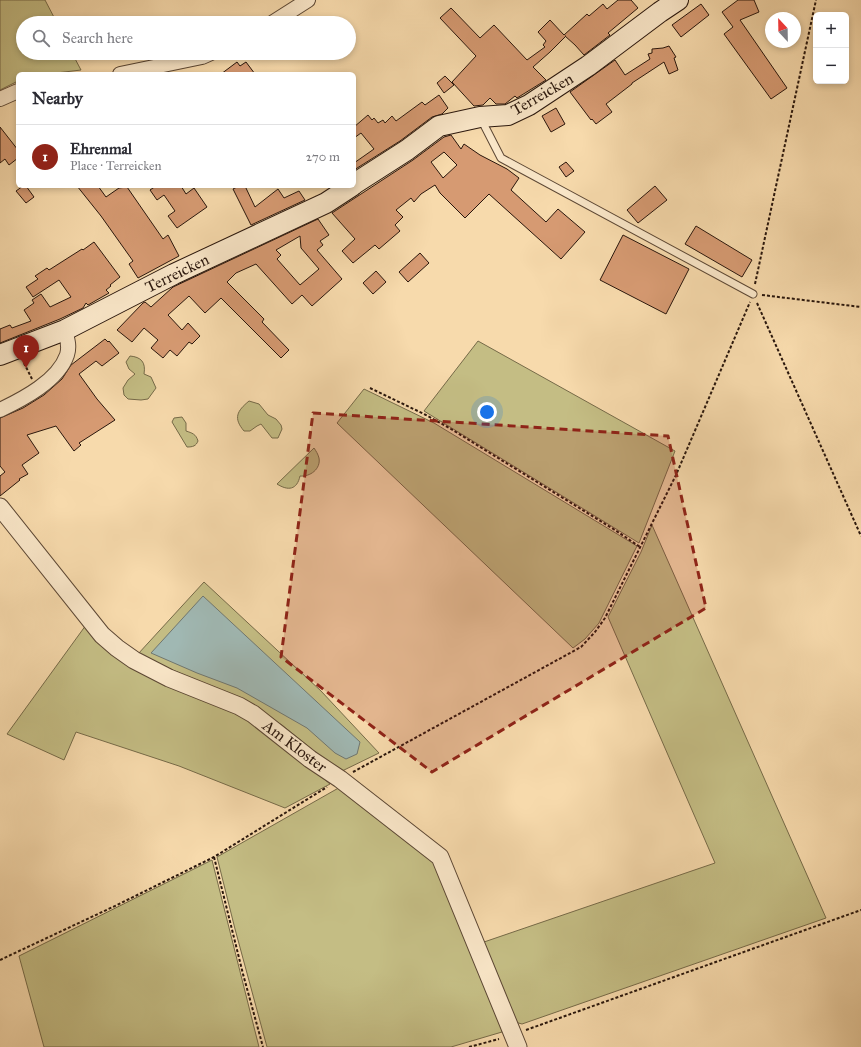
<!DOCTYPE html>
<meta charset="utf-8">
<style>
body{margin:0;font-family:"IM FELL Great Primer",serif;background:#f2f2f3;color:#2b2b33}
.controls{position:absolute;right:12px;top:12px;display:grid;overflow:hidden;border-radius:6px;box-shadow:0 2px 6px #0003}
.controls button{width:36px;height:36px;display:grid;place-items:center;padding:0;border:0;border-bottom:1px solid #e1e1e2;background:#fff;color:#2b2b33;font:20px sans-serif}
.compass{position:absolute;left:765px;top:12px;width:36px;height:36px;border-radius:50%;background:#fff;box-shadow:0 2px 6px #0003;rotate:338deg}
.you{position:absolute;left:487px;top:412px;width:14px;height:14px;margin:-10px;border:3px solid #fff;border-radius:50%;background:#1a73e8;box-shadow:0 0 0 6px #1a73e833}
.badge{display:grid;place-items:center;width:26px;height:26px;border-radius:50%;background:#8f2418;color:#fff;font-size:13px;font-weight:700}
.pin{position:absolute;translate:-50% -33px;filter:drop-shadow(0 1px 2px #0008)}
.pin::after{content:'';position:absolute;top:21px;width:14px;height:12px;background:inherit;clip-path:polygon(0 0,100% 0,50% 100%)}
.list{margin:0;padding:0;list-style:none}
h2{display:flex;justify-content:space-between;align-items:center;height:52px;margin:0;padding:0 16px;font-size:17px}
h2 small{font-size:13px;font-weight:400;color:#7c7c81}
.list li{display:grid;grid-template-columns:26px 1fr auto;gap:12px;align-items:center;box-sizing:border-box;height:64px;padding:0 16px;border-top:1px solid #e1e1e2}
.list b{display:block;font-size:15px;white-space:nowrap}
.list p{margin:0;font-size:13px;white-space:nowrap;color:#7c7c81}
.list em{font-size:13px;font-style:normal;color:#7c7c81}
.icon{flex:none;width:22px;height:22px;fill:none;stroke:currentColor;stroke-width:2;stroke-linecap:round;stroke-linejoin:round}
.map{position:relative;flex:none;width:861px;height:1047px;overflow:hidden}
.search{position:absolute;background:#fff;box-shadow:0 2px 6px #0003;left:16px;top:16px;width:340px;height:44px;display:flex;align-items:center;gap:10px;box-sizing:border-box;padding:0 14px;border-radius:22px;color:#7c7c81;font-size:15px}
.panel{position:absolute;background:#fff;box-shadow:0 2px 6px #0003;left:16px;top:72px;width:340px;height:116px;border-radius:6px}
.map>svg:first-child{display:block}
.green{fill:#c4bd84;stroke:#766a48}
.water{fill:#a0b8b3;stroke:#707770}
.building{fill:#d69a72;stroke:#29160c;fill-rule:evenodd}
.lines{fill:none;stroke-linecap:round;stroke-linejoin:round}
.service-casing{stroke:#5c4734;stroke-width:9}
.minor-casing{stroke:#5c4734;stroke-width:16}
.tertiary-casing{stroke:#5c4734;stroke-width:19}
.secondary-casing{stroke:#29160c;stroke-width:22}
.path{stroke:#29160c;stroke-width:2;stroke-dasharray:3 2;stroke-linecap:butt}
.service{stroke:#fae7c9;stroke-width:7}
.minor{stroke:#fae7c9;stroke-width:14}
.tertiary{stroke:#fae7c9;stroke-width:17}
.secondary{stroke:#fae7c9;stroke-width:20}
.marked{fill:#8f2418;fill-opacity:0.2;stroke:#8f2418;stroke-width:3;stroke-dasharray:8 5;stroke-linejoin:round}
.labels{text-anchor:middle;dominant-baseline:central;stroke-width:3;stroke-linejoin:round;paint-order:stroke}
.street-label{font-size:16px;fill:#29160c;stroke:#fae7c9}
</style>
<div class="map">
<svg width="861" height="1047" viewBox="0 0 861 1047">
<rect width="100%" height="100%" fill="#f7daac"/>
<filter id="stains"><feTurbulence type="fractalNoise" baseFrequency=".005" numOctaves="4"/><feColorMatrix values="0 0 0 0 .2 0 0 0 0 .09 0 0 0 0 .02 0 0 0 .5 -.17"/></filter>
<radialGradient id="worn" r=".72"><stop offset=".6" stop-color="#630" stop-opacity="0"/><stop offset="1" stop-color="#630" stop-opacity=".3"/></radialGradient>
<g class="green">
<path d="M 0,0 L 45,0 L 57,23 L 23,23 L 23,53 L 72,53 L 81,70 L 48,74 L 18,74 L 18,81 L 0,90 Z"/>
<path d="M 478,341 L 675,451 L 639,543 L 424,411 Z"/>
<path d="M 130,356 C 141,357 146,362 144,374 L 151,377 L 156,388 L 148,399 L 141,400 L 128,399 L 124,395 L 123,388 L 128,380 L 135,374 L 129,369 L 126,362 Z"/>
<path d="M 364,389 L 434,423 L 637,546 L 599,623 L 585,639 L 573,648 L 337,423 Z"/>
<path d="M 249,401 L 259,404 L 268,415 L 276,419 L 281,425 L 282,429 L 278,438 L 272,438 L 261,424 L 257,426 L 250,431 L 244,431 C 233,418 237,411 249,401 Z"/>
<path d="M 182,417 L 186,423 L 186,431 C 192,433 196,434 198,441 C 196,446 193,447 187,447 L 172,422 L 174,418 Z"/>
<path d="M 314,448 C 316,451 318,454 319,458 C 321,469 310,477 300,476 C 297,490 288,491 277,484 Z"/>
<path d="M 652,525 L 826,918 L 522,1024 L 515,1022 L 484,942 L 715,863 L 608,617 L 641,552 Z"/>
<path d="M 204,582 L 321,691 L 379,753 L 340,772 L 282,725 L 246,704 L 138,654 Z"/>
<path d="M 86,625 L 252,719 L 330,784 L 285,808 L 179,766 L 76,732 L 64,760 L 7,734 Z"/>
<path d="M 342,786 L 439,864 L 503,1025 L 502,1032 L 451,1047 L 267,1047 L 235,929 L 217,857 Z"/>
<path d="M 212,860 L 259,1047 L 44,1047 L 19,956 Z"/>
</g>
<path class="water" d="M 203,596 L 360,742 L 357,754 L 346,759 L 335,753 L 307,728 L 237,688 L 197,673 L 151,653 Z"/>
<g class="building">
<path d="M 618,0 L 631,0 L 638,8 L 608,33 L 610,35 L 584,55 L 575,45 L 565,36 L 566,36 L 550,52 L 533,67 L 546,80 L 517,98 L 515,96 L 505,104 L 496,104 L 490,98 L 483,105 L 474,106 L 452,82 L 476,56 L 440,18 L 451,8 L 480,38 L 494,25 L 527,60 L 545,47 L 543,45 L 546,41 L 538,32 L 550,20 L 564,35 L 587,14 L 589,16 L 603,4 L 607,9 Z"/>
<path d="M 738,0 L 754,0 L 759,12 L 740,20 L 787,88 L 771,99 L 724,34 L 733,27 L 722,12 Z"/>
<path d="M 701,4 L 709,15 L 681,37 L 672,25 Z"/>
<path d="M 669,46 L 676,57 L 674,58 L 678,70 L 669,74 L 664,62 L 632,83 L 632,84 L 606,104 L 612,112 L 596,124 L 592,119 L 591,120 L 570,92 L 615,60 L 625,75 L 650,59 L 648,54 L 652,53 L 652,49 L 663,48 Z"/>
<path d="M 237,62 L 240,66 L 246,62 L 255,74 L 221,74 Z"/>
<path d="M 445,76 L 454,85 L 444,93 L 437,83 Z"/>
<path d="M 439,95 L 448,108 L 442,114 L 432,117 L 400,141 L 354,170 L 354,163 L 374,149 L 361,133 L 354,138 L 354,127 L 368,115 L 372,120 L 374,118 L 378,123 L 383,120 L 385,123 L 392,116 L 396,121 L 422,102 L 425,105 Z"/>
<path d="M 556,108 L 565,124 L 551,132 L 542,116 Z"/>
<path d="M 0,127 L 18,150 L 18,158 L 9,165 L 5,159 L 0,163 Z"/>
<path d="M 451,135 L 461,149 L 464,144 L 480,155 L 507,169 L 519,178 L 511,190 L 546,222 L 558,209 L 585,232 L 561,259 L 489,194 L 465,218 L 440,193 L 435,185 L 421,194 L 414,202 L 411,198 L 396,210 L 403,217 L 395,225 L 400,231 L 379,249 L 375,245 L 353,263 L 342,251 L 355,239 L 332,213 L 413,160 L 444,137 ZM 444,152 L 457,165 L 443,178 L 431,162 Z"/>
<path d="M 566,162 L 574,171 L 566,177 L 559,167 Z"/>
<path d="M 23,186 L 26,186 L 34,197 L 26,203 L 16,191 Z"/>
<path d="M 77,186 L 98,186 L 106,197 L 119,188 L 127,187 L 163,239 L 168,235 L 179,256 L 138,278 L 129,264 L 133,261 L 101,216 Z"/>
<path d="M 156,186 L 181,186 L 186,194 L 194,188 L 207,207 L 177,228 L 168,216 L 175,211 L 164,195 L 157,200 L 150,190 Z"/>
<path d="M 239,186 L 245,186 L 255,207 L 278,189 L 284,198 L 299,191 L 305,200 L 251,225 L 233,189 Z"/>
<path d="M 655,186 L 667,200 L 638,223 L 627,210 Z"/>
<path d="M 318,219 L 329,235 L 320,241 L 323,245 L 317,250 L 342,279 L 312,306 L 302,295 L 292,304 L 256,264 L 236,273 L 227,282 L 264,319 L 262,322 L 289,350 L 281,358 L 221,298 L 205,313 L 189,296 L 168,315 L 182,330 L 188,323 L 200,336 L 192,344 L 189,342 L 177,356 L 170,350 L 163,358 L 151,348 L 158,340 L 144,328 L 132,342 L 117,330 L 143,303 L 145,302 L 151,307 L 173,287 ZM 300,236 L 301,248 L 319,269 L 300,285 L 277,259 L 281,255 L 276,250 Z"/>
<path d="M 696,226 L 752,260 L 742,277 L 685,244 Z"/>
<path d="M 623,235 L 689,269 L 666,314 L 600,280 Z"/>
<path d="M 94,242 L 120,277 L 110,285 L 111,286 L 106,290 L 109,293 L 88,305 L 86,303 L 83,308 L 60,319 L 0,343 L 0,329 L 10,325 L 12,328 L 31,321 L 24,310 L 34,303 L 32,300 L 41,294 L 50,307 L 71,297 L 59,280 L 33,297 L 26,287 L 38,279 L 35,276 L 47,268 L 49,270 L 82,249 L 83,250 Z"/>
<path d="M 420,253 L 429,263 L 408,282 L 399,272 Z"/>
<path d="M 376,271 L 386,282 L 373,294 L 363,283 Z"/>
<path d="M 105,339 L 108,342 L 109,341 L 119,353 L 102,366 L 96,361 L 79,374 L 97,399 L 115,420 L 79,443 L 81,445 L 74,451 L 56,426 L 27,435 L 39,453 L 22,465 L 28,474 L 19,479 L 20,480 L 0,496 L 0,476 L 5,472 L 0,466 L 0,418 L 23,408 L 44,395 L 62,379 L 71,365 Z"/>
</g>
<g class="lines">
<defs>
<path id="service" d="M 481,119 L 501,158 L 753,294"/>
<g id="minor">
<path d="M 272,23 L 308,0"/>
<path d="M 120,74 L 202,57 L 211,53"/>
<path d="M 0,99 L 18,91"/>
<path d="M 0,410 C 23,399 58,381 67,355 C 70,346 67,338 65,330"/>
</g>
<path id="tertiary" d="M 0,507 L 102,635 L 117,648 L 134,660 L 169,678 L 239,706 L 253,714 L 310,759 L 340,779 L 440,857 L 518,1047"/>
<g id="secondary">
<path d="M 354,184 L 407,150 L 439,126 L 480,117 L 508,115 L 529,105 L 588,66 L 660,12 L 678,0"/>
<path d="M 0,355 L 65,330 L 174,274 L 326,203 L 352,186"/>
</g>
</defs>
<use href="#service" class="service-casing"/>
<use href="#minor" class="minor-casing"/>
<use href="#tertiary" class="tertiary-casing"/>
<use href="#secondary" class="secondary-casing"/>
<g class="path">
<path d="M 755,284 L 816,0"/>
<path d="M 762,295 L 861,307"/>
<path d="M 757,303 L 861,536"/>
<path d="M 24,363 L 32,379"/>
<path d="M 370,388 L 426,415 L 451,429 L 615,530 L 640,547"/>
<path d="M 353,772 L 581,647 L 595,632 L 605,618 L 676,475 L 750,302"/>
<path d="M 214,857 L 243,974 L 263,1047"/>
<path d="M 0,960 L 117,905 L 214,857 L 327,787"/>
<path d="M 526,1030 L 861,910"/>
<path d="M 469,1047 L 499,1039"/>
</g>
<use href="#service" class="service"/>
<use href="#minor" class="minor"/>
<use href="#tertiary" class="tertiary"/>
<use href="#secondary" class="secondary"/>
</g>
<path class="marked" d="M 313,413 L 668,436 L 706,608 L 432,772 L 281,657 Z"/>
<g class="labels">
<g class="street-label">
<text transform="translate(542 94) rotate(-30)">Terreicken</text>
<text transform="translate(177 273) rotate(-26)">Terreicken</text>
<text transform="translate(295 746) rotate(37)">Am Kloster</text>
</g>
</g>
<rect width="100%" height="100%" filter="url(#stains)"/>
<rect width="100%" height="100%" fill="url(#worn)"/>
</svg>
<div class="controls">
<button>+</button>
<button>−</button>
</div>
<svg class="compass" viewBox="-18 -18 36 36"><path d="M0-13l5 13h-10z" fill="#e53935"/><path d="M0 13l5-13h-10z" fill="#7c7c81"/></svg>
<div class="you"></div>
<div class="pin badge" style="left:26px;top:368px">1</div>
<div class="search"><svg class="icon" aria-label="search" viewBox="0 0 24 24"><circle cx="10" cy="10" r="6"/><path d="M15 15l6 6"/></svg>Search here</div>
<section class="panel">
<h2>Nearby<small></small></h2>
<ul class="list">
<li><span class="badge">1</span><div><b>Ehrenmal</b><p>Place · Terreicken</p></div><em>270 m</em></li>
</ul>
</section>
</div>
